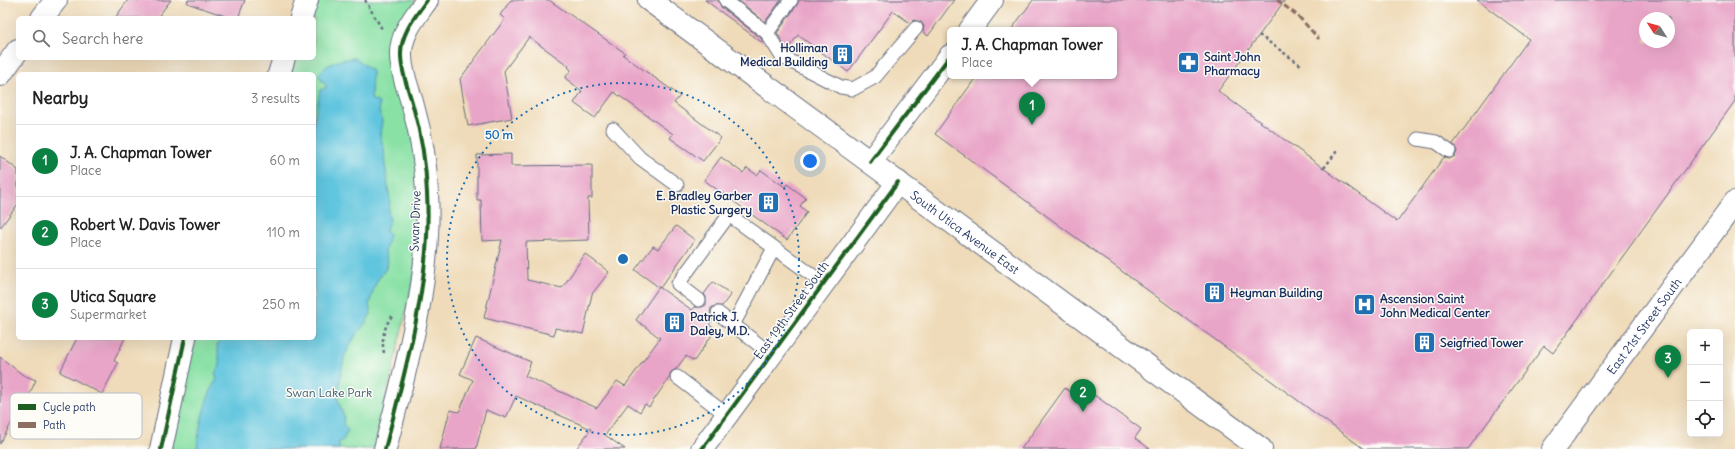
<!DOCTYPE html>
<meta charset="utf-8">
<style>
body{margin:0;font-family:Delius,sans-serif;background:#f2f2f2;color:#222}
.controls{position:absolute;right:12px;bottom:12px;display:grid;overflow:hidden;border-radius:6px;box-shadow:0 4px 16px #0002}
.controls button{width:36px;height:36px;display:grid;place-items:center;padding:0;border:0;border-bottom:1px solid #e0e0e0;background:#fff;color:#222;font:20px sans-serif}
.compass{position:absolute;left:1639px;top:12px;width:36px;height:36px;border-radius:50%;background:#fff;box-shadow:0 4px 16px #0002;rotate:306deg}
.you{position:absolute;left:810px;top:161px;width:14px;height:14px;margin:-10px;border:3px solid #fff;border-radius:50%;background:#1a73e8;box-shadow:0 0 0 6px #1a73e833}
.badge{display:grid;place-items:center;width:26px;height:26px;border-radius:50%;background:#0b8043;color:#fff;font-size:13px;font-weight:700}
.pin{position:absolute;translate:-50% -33px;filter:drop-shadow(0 1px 2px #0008)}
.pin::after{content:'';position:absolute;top:21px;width:14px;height:12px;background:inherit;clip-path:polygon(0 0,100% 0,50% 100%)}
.popup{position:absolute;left:947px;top:27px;width:170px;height:52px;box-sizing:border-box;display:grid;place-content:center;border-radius:6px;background:#fff;filter:drop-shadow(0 1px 3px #0005);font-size:13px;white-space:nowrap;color:#767676}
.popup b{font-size:15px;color:#222}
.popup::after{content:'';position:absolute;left:50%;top:100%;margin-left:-8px;border:8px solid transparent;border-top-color:#fff}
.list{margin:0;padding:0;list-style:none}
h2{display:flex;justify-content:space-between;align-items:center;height:52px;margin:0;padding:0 16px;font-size:17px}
h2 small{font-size:13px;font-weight:400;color:#767676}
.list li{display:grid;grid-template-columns:26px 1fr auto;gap:12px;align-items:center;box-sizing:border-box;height:72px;padding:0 16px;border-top:1px solid #e0e0e0}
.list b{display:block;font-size:15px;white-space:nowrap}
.list p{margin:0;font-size:13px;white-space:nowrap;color:#767676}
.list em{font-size:13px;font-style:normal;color:#767676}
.icon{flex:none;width:22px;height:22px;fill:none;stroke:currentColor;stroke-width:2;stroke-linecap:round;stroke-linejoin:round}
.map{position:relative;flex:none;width:1735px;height:449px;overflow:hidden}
.search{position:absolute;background:#fff;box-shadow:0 4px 16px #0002;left:16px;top:16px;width:300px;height:44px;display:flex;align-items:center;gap:10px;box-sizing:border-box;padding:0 14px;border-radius:6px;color:#767676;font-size:15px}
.panel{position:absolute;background:#fff;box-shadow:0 4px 16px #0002;left:16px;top:72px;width:300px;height:268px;border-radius:6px}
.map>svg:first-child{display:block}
.green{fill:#89e1a6;stroke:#528882}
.water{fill:#61c5de;stroke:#3e7a9e}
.building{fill:#e9a5c8;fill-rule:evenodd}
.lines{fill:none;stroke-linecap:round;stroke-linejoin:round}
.service-casing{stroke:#656b7e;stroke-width:15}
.minor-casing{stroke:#656b7e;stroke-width:24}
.tertiary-casing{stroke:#656b7e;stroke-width:24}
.secondary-casing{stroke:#656b7e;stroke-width:24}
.path{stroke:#656b7e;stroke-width:2.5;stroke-dasharray:3 3;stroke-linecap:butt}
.service{stroke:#fff;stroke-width:13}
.minor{stroke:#fff;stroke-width:22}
.tertiary{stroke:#fff;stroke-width:22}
.secondary{stroke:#fff;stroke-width:22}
.quiet{stroke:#8d6e63;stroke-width:3;stroke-dasharray:6 3;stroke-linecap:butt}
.cycleway-casing{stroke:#fdfcf7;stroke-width:6}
.cycleway{stroke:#1b5e20;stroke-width:4}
.ring{fill:none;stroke:#1f6fb2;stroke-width:2;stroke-dasharray:2 4}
.labels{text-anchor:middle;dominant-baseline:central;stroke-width:3;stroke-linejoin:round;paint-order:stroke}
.poi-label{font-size:12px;font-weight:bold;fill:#1b2f5e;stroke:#fdfcf7;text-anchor:start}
.street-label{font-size:12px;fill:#1b2f5e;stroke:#fdfcf7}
.park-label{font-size:12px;fill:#365c70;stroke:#fdfcf7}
.key{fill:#fdfcf7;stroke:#b9bec9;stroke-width:1}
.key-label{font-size:11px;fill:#1b2f5e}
.centre{fill:#1f6fb2;stroke:#fdfcf7;stroke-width:2}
.ring-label{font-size:12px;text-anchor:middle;font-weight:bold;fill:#1f6fb2;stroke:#fdfcf7;stroke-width:3;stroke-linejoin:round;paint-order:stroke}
</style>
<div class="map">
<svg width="1735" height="449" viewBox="0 0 1735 449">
<rect width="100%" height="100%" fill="#fdfcf7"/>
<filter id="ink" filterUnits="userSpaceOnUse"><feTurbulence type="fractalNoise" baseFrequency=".025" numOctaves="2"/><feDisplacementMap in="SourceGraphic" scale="8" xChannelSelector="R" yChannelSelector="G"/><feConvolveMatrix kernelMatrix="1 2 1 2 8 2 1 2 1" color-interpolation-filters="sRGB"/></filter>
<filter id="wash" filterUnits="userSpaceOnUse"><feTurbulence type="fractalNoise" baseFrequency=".012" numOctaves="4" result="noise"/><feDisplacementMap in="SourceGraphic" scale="16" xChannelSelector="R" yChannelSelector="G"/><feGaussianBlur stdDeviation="0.9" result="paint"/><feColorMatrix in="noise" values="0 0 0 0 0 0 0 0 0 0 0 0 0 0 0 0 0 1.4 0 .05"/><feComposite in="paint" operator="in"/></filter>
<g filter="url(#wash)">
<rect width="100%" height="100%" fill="#efdbb9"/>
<path class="green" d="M 318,0 L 416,0 L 400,23 L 419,192 L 414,277 L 374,449 L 171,449 L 194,338 L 314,338 L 314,74 L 290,74 L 295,58 L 314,58 L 314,18 L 312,18 Z"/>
<path class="water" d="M 355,58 L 372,71 L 371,99 L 379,103 L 379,111 L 382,121 L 380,135 L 384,149 L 385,165 L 390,200 L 388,213 L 390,220 L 386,228 L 389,236 L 385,251 L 388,263 L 385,270 L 378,279 L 374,288 L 369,305 L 371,313 L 367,321 L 354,338 L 345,355 L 341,373 L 338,399 L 344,417 L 343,424 L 348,430 L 343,440 L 339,442 L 339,449 L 197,449 C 199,426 205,398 217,379 L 215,373 L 220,366 L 217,345 L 222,338 L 314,338 L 314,123 L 320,90 L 327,87 L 318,75 C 327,63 340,59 355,58 Z"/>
<g id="blocks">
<g class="building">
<path d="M 128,0 L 171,0 L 157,18 L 115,18 Z"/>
<path d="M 188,0 L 245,0 L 238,18 L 231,18 L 187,3 Z"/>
<path d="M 511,0 L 549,0 L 625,53 L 623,55 L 680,96 L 674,103 L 721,138 L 703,161 L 670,138 L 673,134 L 614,92 L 595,118 L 574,103 L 582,91 L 565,78 L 571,70 L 568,67 L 569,66 L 529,37 L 504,71 L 512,118 L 468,126 L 460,79 L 505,19 L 500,15 Z"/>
<path d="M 705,0 L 718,0 L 721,7 L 761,38 L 764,44 Z"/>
<path d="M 738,0 L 781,0 L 765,22 Z"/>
<path d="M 799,0 L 954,0 L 928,36 L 923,32 L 924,26 L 921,22 L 914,20 L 910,23 L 893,11 L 848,72 L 798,35 L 787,50 L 777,33 L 797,5 Z"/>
<path d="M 1033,0 L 1285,0 L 1218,91 L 1397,222 L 1444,157 L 1449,159 L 1455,156 L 1457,151 L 1453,144 L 1529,39 L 1477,0 L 1735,0 L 1735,101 L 1553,353 L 1544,346 L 1468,449 L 1364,449 L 935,134 L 977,76 L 1114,76 L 1114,30 L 1011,30 ZM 1645,18 L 1669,18 L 1669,42 L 1645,42 Z"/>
<path d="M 511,154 L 511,166 L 592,165 L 592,198 L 588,198 L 589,240 L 526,242 L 527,280 L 562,288 L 585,254 L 609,272 L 592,294 L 583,334 L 555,328 L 554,335 L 484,318 L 502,240 L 482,241 L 481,200 L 477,200 L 477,155 Z"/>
<path d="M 0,156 L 18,170 L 18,204 L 0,228 Z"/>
<path d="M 721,157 L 743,173 L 747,168 L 757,175 L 761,170 L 785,187 L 787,184 L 806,198 L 800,206 L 807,212 L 787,240 L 704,180 Z"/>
<path d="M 676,226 L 695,240 L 660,288 L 635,270 L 653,246 L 658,249 Z"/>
<path d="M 713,282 L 731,294 L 722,306 L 715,306 L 711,308 L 710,316 L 713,319 L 709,325 L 716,329 L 694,361 L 686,356 L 676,369 L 671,372 L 669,378 L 649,407 L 645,404 L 640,412 L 628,404 L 605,435 L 625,449 L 576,449 L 591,429 L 516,396 L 506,418 L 486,410 L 476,449 L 440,449 L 450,410 L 459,412 L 473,380 L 460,374 L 476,338 L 531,362 L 525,376 L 597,408 L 617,381 L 625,386 L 660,338 L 636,320 L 659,287 L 692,310 L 695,307 L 702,307 L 706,305 L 706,297 L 704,294 Z"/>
<path d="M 77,338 L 125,338 L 114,361 L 118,363 L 102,394 L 60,372 Z"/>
<path d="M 0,357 L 23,375 L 36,380 L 24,406 L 21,405 L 0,444 Z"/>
<path d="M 1082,386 L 1141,429 L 1135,438 L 1150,449 L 1021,449 L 1065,388 L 1075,395 Z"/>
</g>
</g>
</g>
<g filter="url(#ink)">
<use href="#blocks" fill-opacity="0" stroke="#656b7e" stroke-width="1"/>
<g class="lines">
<defs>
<g id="service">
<path d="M 727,0 L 726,1 L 767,33 L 782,57 L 841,87 L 853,89 L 875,77 L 916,28"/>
<path d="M 767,33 L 791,0"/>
<path d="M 613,129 L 640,158 L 677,185"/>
<path d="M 1418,139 L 1436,142 L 1449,151"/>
<path d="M 699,300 L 678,284 L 729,215 L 823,283"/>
<path d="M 718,313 L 771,354"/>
<path d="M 733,325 L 774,248"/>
<path d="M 677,377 L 727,415"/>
</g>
<g id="minor">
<path d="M 42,18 L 56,0"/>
<path d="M 301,18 L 307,0"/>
<path d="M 279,74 L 284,58"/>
<path d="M 0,75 L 18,50"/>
<path d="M 161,449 L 185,338"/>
<path d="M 385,449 C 406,368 432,277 427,193 C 426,163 421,134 413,106 C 409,90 401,73 401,56 C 400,34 415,17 427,0"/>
<path d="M 702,449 L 898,182"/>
</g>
<g id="tertiary">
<path d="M 970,30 L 992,0"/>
<path d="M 870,162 L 950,56"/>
</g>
<g id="secondary">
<path id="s1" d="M 649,0 L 1261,449"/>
<path id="s2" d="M 1553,449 L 1735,202"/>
</g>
</defs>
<use href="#service" class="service-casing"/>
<use href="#minor" class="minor-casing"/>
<use href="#tertiary" class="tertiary-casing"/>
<use href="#secondary" class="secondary-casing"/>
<g class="path">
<path d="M 365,0 L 382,29"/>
<path d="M 1259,35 L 1301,65"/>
<path d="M 1324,168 L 1337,151"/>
<path d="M 384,353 C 381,339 384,326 393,315"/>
</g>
<use href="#service" class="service"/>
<use href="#minor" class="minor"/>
<use href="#tertiary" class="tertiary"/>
<use href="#secondary" class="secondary"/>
<path class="quiet" d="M 1277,0 L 1298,16 L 1319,39"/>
<defs>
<g id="cycleway">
<path d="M 870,162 L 950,56"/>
<path d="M 161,449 L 185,338"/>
<path d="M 385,449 C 406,368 432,277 427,193 C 426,163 421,134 413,106 C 409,90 401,73 401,56 C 400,34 415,17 427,0"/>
<path d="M 702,449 L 898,182"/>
</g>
</defs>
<use href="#cycleway" class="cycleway-casing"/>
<use href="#cycleway" class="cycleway"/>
</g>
</g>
<circle class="ring" cx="623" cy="259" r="176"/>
<defs>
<symbol id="building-square" viewBox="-11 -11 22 22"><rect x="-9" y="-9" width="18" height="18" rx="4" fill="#1f6fb2" stroke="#fdfcf7"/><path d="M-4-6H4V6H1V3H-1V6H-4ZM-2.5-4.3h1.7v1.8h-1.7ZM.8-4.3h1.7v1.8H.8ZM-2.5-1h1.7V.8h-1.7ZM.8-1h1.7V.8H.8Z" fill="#fff"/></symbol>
<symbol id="pharmacy-square" viewBox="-11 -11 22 22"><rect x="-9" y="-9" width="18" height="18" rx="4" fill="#1f6fb2" stroke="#fdfcf7"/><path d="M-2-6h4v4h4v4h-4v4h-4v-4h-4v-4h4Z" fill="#fff"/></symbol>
<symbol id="hospital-square" viewBox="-11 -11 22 22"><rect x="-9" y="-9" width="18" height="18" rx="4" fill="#1f6fb2" stroke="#fdfcf7"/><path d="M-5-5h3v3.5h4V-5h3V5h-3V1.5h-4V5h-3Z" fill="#fff"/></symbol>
</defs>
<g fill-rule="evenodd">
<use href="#building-square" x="830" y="42" width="25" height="25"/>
<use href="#pharmacy-square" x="1176" y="50" width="25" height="25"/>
<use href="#building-square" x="756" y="190" width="25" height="25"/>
<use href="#building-square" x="1202" y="280" width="25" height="25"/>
<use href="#hospital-square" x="1352" y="292" width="25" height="25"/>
<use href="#building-square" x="662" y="310" width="25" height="25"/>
<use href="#building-square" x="1412" y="330" width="25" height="25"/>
</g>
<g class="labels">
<g class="poi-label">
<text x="828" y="47" text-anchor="end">Holliman<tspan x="828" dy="14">Medical Building</tspan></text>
<text x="1204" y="56">Saint John<tspan x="1204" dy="14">Pharmacy</tspan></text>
<text x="752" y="195" text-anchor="end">E. Bradley Garber<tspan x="752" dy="14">Plastic Surgery</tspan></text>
<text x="1230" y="292">Heyman Building</text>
<text x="1380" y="298">Ascension Saint<tspan x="1380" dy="14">John Medical Center</tspan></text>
<text x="690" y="316">Patrick J.<tspan x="690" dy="14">Daley, M.D.</tspan></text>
<text x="1440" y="342">Seigfried Tower</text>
</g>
<g class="street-label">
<text transform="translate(415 221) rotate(-88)">Swan Drive</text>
<text stroke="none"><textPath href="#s1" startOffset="392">South Utica Avenue East</textPath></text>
<text transform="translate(791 310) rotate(-54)">East 19th Street South</text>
<text stroke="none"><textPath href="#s2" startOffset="153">East 21st Street South</textPath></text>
</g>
<g class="park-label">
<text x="329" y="392">Swan Lake Park</text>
</g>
</g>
<rect x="10" y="393" width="132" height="46" rx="6" class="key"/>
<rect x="18" y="404" width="18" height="6" fill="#1b5e20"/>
<rect x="18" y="422" width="18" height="6" fill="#8d6e63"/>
<g class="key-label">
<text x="43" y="411">Cycle path</text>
<text x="43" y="429">Path</text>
</g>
<circle cx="623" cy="259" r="6" class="centre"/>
<g class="ring-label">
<text x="499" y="139">50 m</text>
</g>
</svg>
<div class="controls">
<button>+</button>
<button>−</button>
<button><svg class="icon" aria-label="locate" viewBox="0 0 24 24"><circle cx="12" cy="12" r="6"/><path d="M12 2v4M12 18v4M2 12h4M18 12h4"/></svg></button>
</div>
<svg class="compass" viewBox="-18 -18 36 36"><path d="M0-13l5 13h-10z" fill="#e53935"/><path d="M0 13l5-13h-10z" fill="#767676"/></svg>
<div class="you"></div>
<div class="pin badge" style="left:1032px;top:125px">1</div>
<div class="popup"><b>J. A. Chapman Tower</b>Place</div>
<div class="pin badge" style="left:1083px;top:412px">2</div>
<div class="pin badge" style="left:1668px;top:378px">3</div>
<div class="search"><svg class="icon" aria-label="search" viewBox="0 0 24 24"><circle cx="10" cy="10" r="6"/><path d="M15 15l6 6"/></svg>Search here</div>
<section class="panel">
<h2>Nearby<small>3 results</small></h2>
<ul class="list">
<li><span class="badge">1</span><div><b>J. A. Chapman Tower</b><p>Place</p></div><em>60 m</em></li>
<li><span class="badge">2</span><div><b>Robert W. Davis Tower</b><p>Place</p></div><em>110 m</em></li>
<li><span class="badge">3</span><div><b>Utica Square</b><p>Supermarket</p></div><em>250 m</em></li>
</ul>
</section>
</div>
